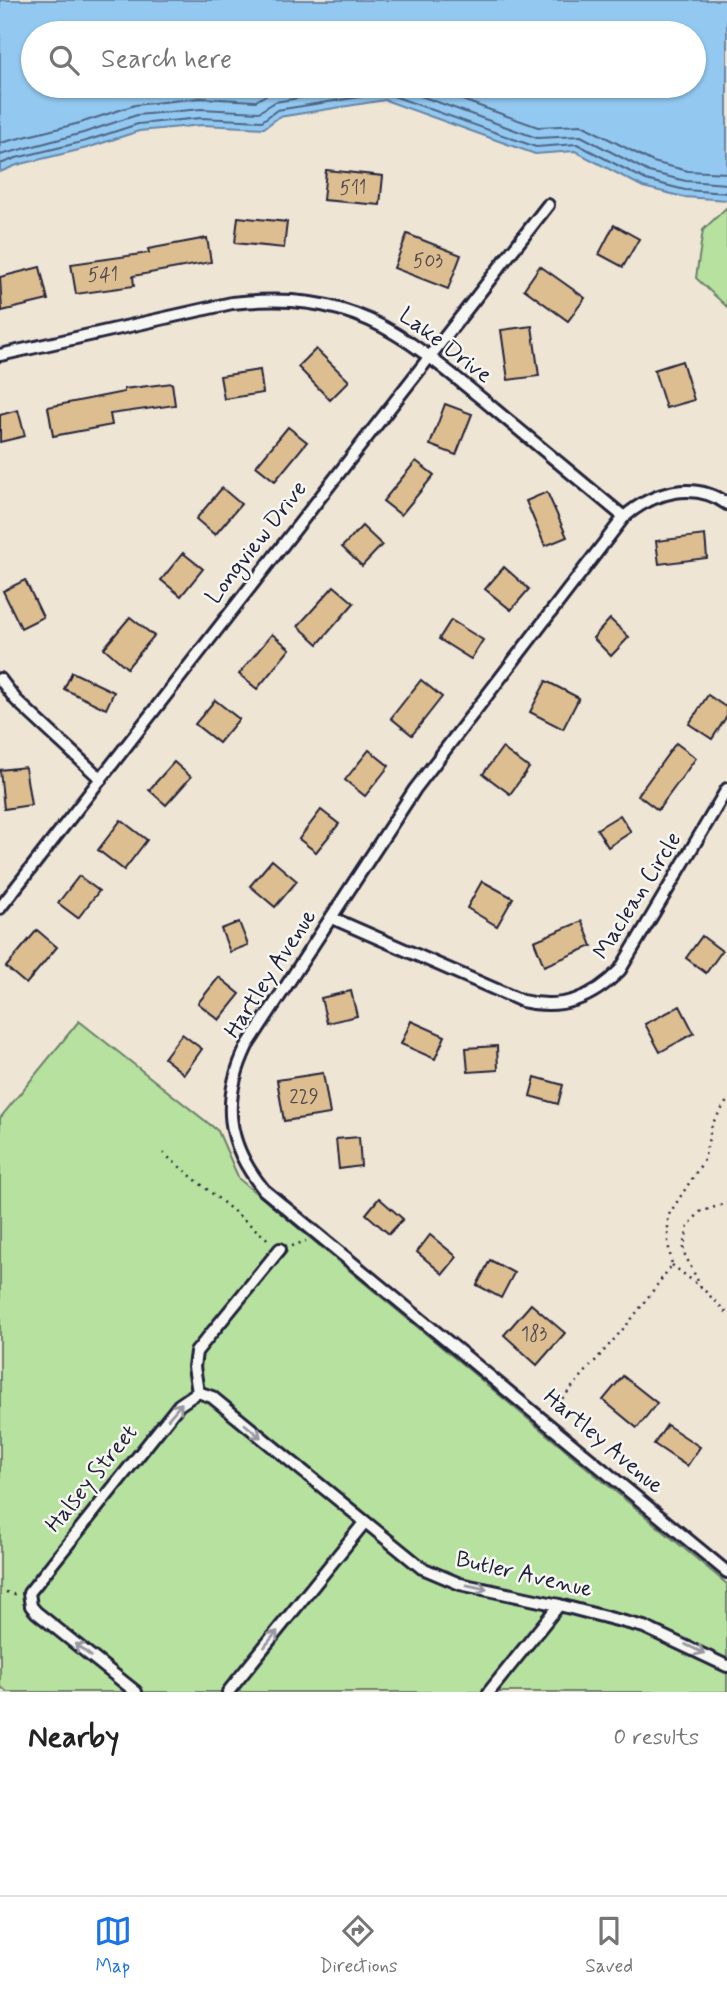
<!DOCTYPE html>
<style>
body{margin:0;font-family:Mynerve,sans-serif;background:#f6f6f6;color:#222}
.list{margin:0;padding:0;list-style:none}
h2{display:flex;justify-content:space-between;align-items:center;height:91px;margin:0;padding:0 28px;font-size:30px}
h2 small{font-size:23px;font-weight:400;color:#767676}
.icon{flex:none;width:38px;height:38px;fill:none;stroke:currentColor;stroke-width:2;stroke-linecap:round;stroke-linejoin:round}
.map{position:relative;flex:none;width:727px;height:1692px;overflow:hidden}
.search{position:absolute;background:#fff;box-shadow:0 2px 5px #0004;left:21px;right:21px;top:21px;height:77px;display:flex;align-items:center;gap:18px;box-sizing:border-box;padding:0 24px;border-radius:38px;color:#767676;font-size:26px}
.sheet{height:203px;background:#fff}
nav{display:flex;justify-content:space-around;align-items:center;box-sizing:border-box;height:98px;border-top:2px solid #e0e0e0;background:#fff;font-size:19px;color:#767676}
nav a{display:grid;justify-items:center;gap:4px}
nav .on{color:#1a73e8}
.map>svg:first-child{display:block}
.green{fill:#b6e19e;stroke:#6c826c;stroke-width:2}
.water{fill:#93c9f1;stroke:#6686a8;stroke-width:2;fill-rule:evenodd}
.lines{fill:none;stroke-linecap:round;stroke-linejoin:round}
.shore{stroke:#4f6584;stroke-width:2}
.building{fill:#ddbe90;stroke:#22223b;stroke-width:2}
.minor-casing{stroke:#22223b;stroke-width:16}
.path{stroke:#22223b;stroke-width:2.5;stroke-dasharray:2 5;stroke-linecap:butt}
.minor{stroke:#f6f6f2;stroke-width:10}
.oneway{stroke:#9797a0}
.labels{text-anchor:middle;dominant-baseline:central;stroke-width:5;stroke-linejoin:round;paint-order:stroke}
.number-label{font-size:19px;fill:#514950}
.street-label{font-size:23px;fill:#22223b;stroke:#f6f6f2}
</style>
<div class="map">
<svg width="727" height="1692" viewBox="0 0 727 1692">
<rect width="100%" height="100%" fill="#eee5d5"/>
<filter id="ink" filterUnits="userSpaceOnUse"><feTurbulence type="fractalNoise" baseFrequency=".0143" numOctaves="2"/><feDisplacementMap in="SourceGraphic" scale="14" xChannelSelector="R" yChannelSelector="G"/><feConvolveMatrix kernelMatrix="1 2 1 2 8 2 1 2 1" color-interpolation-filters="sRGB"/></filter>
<g filter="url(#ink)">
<g class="green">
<path d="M 727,207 L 727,307 L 696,278 L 703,230 Z"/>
<path d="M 79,1021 L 218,1131 L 239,1179 L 727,1584 L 727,1692 L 7,1692 L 0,1686 L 0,1118 Z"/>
</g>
<path class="water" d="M 0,0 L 727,0 L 727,200 L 684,197 L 643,187 L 575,151 L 535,154 L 385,100 L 279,117 L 264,128 L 202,125 L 139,131 L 87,148 L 17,165 L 0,172 ZM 33,33 L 694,33 L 694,86 L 33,86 Z"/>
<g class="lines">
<g class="shore">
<path d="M 393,86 L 537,138 L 581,136 L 649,172 L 686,181 L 727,184"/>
<path d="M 423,86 L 538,127 L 582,125 L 653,162 L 688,171 L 727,173"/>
<path d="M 0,143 L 80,123 L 135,105 L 200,98 L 256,101 L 271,92 L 306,86"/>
<path d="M 0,155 L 83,133 L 137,115 L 201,109 L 259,112 L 275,102 L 370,86"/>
<path d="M 0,164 L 16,158 L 86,141 L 138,124 L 201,118 L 262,121 L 277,110 L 385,93 L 536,147 L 577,144 L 646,180 L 685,190 L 727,193"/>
</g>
</g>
<g class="building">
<path d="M 326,170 L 383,176 L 380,205 L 323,200 Z"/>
<path d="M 238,217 L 287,222 L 284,248 L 235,243 Z"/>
<path d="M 614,225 L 639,239 L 623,267 L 599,254 Z"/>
<path d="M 407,234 L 461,255 L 448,289 L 394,268 Z"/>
<path d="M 207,238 L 211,262 L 133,276 L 134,286 L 76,294 L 71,264 L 149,253 L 148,249 Z"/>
<path d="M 540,266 L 585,298 L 568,321 L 524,289 Z"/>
<path d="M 40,267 L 48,300 L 2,311 L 0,277 Z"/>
<path d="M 532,326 L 539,376 L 508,380 L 501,330 Z"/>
<path d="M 316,349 L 349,381 L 330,400 L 298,367 Z"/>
<path d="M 682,361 L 694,400 L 666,408 L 654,370 Z"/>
<path d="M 260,370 L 263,393 L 224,399 L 220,376 Z"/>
<path d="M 172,383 L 175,405 L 110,414 L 112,425 L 53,436 L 48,407 L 124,392 L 124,389 Z"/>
<path d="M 445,404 L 472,414 L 456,455 L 430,445 Z"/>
<path d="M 18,410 L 25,436 L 0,442 L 0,415 Z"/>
<path d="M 288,427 L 307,442 L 275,481 L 256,466 Z"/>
<path d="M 416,461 L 434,475 L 401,515 L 383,501 Z"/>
<path d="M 222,488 L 241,504 L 215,535 L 196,519 Z"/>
<path d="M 547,492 L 567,537 L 545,546 L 526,501 Z"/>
<path d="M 362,526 L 382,545 L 362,566 L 342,547 Z"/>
<path d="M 705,535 L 707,558 L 659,564 L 656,541 Z"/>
<path d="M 183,553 L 203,569 L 181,596 L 161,580 Z"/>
<path d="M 504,567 L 529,589 L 511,610 L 485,589 Z"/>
<path d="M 25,580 L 43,617 L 21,628 L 3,591 Z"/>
<path d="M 334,586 L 354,603 L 318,644 L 298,626 Z"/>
<path d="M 130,617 L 154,636 L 127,668 L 104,648 Z"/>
<path d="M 610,619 L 629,637 L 611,656 L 593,638 Z"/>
<path d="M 451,620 L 483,640 L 471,659 L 439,639 Z"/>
<path d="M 272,634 L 290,649 L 257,689 L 239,674 Z"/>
<path d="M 72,672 L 114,692 L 106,709 L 64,689 Z"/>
<path d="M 421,680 L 442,697 L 412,735 L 391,718 Z"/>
<path d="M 546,681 L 579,698 L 563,729 L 530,712 Z"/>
<path d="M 708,695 L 727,708 L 727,716 L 712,739 L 689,724 Z"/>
<path d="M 215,700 L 239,719 L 219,743 L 195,724 Z"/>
<path d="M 676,743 L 696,758 L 658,810 L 638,795 Z"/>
<path d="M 502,748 L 529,768 L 510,794 L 483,774 Z"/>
<path d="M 369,750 L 389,766 L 365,796 L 345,780 Z"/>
<path d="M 174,762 L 191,777 L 166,805 L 149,790 Z"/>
<path d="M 25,767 L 31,805 L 4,809 L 0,770 Z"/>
<path d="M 321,810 L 339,824 L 316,852 L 299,839 Z"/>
<path d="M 620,815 L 631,832 L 608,847 L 597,829 Z"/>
<path d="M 121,820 L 147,840 L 124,870 L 98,850 Z"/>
<path d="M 272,860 L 297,881 L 275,907 L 250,886 Z"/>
<path d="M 79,876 L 99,891 L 78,918 L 58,903 Z"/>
<path d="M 482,881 L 513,898 L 497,926 L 467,908 Z"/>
<path d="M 582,921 L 592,946 L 544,966 L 534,941 Z"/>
<path d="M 239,922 L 248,945 L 230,952 L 221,929 Z"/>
<path d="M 37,930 L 57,947 L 26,984 L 6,967 Z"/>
<path d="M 702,936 L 722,951 L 706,973 L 686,958 Z"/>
<path d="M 219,977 L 240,994 L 219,1020 L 198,1003 Z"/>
<path d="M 351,991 L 357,1016 L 327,1023 L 321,998 Z"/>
<path d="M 680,1006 L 694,1033 L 660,1052 L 645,1024 Z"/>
<path d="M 411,1021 L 445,1036 L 435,1059 L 401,1044 Z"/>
<path d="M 182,1034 L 202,1049 L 184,1074 L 164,1058 Z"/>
<path d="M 497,1046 L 498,1070 L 468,1072 L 466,1048 Z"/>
<path d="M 323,1073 L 330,1114 L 284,1121 L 277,1080 Z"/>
<path d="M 535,1077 L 563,1085 L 558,1104 L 530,1096 Z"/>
<path d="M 359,1137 L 361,1166 L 339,1169 L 336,1139 Z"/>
<path d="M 379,1198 L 403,1219 L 389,1234 L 366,1214 Z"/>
<path d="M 430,1235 L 457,1257 L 443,1274 L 417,1252 Z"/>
<path d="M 490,1260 L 514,1273 L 501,1298 L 477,1285 Z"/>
<path d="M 531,1304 L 565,1333 L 537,1365 L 504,1335 Z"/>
<path d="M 623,1376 L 657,1403 L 637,1428 L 603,1400 Z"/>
<path d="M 667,1425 L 700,1447 L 687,1466 L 654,1444 Z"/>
</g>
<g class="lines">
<defs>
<g id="minor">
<path d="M 0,355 L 232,303 C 355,289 404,335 493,408 C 537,445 581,481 624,517"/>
<path d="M 727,504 C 694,480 653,492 624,517 L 415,789 L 247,1046 C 221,1100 226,1144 264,1190 L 727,1572"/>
<path d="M 0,679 L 16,700 L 101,779"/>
<path d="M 0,908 L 548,205"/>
<path d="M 332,918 L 522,1001 C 562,1010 592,999 620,970 L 727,789"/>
<path d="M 198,1392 L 212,1397 L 422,1568 L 460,1584 L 559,1605 L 644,1627 L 727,1666"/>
<path d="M 198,1392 L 194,1367 L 196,1352 L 280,1249"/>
<path d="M 136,1692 L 36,1612 L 31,1606 L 29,1593 L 179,1405 L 198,1392"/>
<path d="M 228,1692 L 364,1523"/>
<path d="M 489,1692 L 559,1605"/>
</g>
</defs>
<use href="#minor" class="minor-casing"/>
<g class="path">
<path d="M 163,1153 L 271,1242"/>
<path d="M 292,1246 L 306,1241"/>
<path d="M 672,1265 L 701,1287 L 727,1313"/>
<path d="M 701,1287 L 683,1251 L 688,1226 L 700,1212 L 727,1203"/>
<path d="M 553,1409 L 631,1320 L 672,1265 L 668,1243 L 668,1216 L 704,1160 L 712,1124 L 727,1101"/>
<path d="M 6,1592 L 16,1595"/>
</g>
<use href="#minor" class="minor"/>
</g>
<defs><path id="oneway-shaft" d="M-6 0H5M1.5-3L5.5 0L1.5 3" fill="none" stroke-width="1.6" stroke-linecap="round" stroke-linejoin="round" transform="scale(1.75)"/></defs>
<g class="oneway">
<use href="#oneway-shaft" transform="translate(175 1411) rotate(-49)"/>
<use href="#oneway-shaft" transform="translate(253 1431) rotate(40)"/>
<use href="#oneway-shaft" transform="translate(477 1587) rotate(12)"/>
<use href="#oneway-shaft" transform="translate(271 1639) rotate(-51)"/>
<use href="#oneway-shaft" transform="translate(695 1649) rotate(26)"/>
<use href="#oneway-shaft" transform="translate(83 1650) rotate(-142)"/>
</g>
</g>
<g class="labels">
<g class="number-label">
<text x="353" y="188">511</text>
<text x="428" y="261">503</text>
<text x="103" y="275">541</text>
<text x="304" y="1097">229</text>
<text x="534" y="1334">183</text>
</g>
<g class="street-label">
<text transform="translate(445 346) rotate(37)">Lake Drive</text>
<text transform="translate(257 543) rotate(-52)">Longview Drive</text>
<text transform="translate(638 896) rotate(-58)">Maclean Circle</text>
<text transform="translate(271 974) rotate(-57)">Hartley Avenue</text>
<text transform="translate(603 1442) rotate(40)">Hartley Avenue</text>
<text transform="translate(92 1479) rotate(-51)">Halsey Street</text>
<text transform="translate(524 1575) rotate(13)">Butler Avenue</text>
</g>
</g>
</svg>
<div class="search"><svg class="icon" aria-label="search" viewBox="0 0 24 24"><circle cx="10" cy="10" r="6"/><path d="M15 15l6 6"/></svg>Search here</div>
</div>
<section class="sheet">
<h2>Nearby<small>0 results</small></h2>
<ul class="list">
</ul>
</section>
<nav>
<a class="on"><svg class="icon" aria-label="map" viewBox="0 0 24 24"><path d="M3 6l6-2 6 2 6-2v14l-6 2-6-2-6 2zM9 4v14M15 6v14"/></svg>Map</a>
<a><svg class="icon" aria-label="directions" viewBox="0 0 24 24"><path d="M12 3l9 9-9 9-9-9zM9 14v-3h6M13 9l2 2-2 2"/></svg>Directions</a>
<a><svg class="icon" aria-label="saved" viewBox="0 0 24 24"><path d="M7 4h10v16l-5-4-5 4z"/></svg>Saved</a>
</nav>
